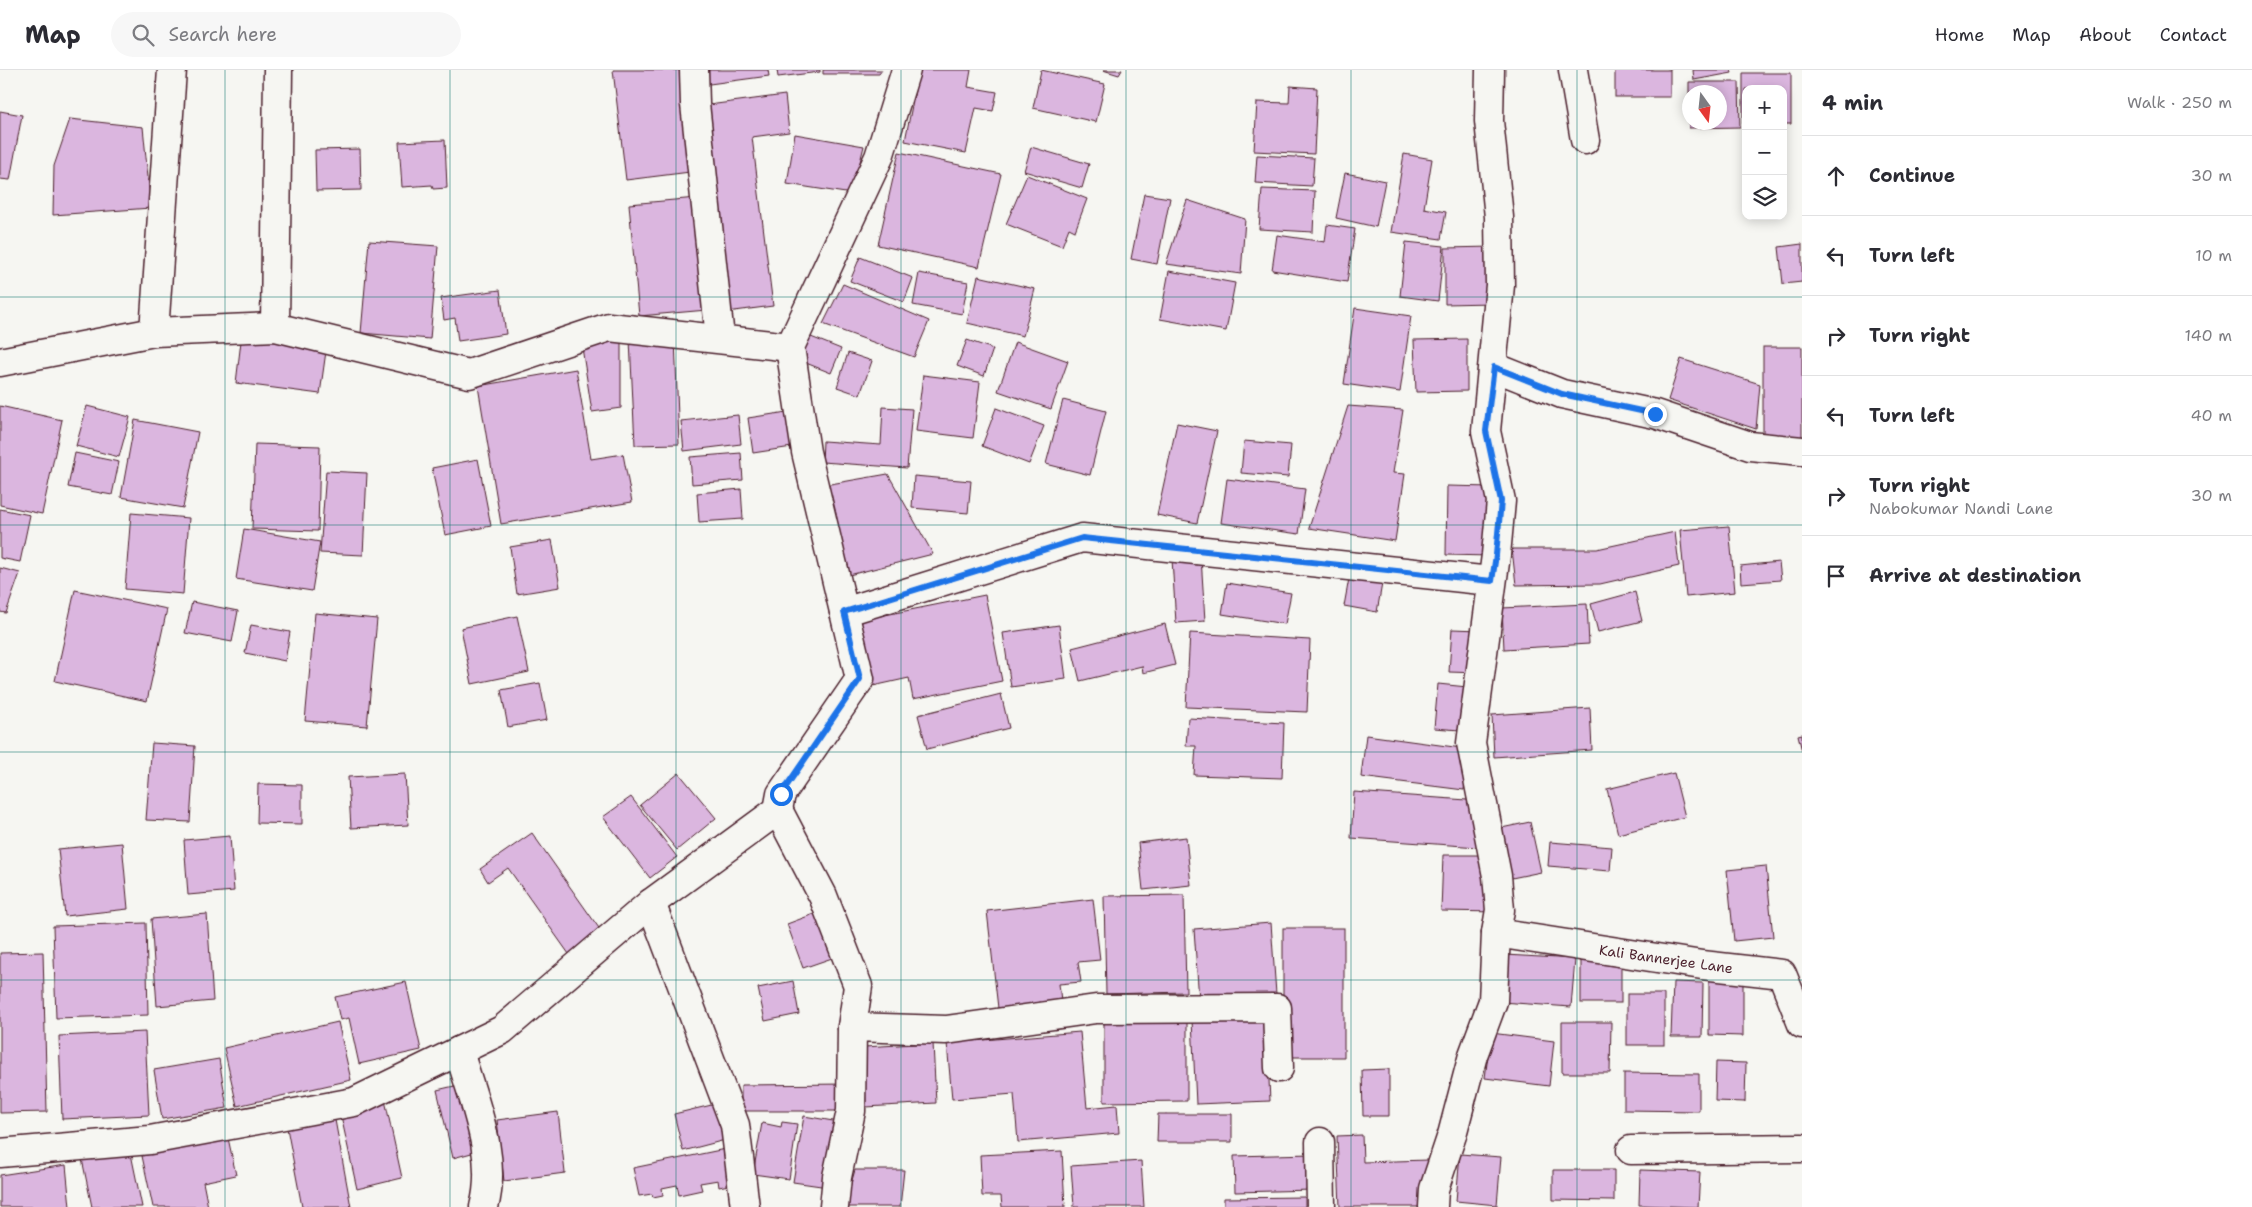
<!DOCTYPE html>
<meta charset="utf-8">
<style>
body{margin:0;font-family:"Shantell Sans",sans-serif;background:#f7f7f7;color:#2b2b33}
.controls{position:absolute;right:15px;top:15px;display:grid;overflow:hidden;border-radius:10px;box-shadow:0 2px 12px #0003}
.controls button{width:45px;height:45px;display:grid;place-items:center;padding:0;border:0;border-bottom:1px solid #e1e1e2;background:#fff;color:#2b2b33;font:25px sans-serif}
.compass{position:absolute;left:1682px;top:15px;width:45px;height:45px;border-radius:50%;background:#fff;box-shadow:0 2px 12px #0003;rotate:165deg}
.stop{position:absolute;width:15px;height:15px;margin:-11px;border:4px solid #1a73e8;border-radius:50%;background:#fff}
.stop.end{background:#1a73e8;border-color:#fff;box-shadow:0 1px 5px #0008}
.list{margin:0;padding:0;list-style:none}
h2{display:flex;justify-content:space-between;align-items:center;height:65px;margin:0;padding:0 20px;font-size:21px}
h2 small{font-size:16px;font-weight:400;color:#7c7c81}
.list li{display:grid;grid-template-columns:32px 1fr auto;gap:15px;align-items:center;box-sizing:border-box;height:80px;padding:0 20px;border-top:1px solid #e1e1e2}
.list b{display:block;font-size:19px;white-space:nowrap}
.list p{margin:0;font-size:16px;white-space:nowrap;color:#7c7c81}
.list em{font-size:16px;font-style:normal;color:#7c7c81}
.icon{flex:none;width:28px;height:28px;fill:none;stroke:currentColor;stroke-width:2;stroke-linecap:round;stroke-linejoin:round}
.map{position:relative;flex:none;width:1802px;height:1137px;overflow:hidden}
header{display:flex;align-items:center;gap:30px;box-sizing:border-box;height:70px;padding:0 25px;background:#fff;border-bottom:1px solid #e1e1e2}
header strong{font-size:24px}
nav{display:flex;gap:28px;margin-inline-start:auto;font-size:18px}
.search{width:350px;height:45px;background:#f7f7f7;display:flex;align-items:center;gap:12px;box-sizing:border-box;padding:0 18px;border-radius:28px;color:#7c7c81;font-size:19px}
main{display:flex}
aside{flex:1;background:#fff}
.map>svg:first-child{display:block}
.building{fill:#dbb6df;stroke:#4a1f2b;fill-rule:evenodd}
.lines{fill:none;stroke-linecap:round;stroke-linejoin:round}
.street-casing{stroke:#4a1f2b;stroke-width:31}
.secondary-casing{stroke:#4a1f2b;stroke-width:31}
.street{stroke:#f6f6f2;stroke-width:28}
.secondary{stroke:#f6f6f2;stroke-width:28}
.route{stroke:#1a73e8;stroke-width:6}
.grid{fill:none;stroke:#0f766e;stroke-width:1;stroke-opacity:0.55}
.labels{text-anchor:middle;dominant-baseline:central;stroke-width:5;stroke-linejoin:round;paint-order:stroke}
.street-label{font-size:14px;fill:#4a1f2b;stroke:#f6f6f2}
</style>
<header>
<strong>Map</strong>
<div class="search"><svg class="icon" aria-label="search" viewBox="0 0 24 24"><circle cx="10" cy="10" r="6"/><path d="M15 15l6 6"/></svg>Search here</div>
<nav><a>Home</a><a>Map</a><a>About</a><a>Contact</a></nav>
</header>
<main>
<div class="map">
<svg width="1802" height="1137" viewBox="0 0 1802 1137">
<rect width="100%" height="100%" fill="#f6f6f2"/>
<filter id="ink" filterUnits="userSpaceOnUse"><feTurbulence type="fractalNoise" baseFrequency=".02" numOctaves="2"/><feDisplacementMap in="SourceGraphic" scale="10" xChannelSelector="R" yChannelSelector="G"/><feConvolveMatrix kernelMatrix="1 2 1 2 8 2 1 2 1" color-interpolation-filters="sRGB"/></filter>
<g filter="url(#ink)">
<g class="building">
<path d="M 613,0 L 685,0 L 698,101 L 626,110 Z"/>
<path d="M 702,0 L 768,0 L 769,6 L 702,15 Z"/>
<path d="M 777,0 L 820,0 L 820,2 L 778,7 Z"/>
<path d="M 823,0 L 882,0 L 879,4 L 823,4 Z"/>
<path d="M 919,0 L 971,0 L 968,17 L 997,22 L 993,41 L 976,38 L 966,83 L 905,71 Z"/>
<path d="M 1041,0 L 1105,14 L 1096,52 L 1033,38 Z"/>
<path d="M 1103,0 L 1122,0 L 1119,5 Z"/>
<rect x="1615" y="0" width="55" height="27"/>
<path d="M 1693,0 L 1731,0 L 1732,3 L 1694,10 Z"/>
<path d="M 1743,3 L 1791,3 L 1791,54 L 1783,54 L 1783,19 L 1746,19 L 1746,54 L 1743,54 Z"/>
<path d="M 1689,12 L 1739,12 L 1740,57 L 1689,58 ZM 1690,22 L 1720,22 L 1720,52 L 1690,52 Z"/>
<path d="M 1290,16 L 1317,18 L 1314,84 L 1254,81 L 1257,32 L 1289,33 Z"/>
<path d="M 785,25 L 789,62 L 752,67 L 773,236 L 727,242 L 701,36 Z"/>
<path d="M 0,41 L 22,45 L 10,110 L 0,109 Z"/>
<path d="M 70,49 L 143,57 L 151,138 L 53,145 L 54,96 Z"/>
<path d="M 795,64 L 864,76 L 852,124 L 787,114 Z"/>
<path d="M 445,70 L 447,118 L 433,119 L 432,115 L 402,117 L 399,72 Z"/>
<path d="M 1031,77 L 1089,94 L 1082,118 L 1024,101 Z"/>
<path d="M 360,79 L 361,120 L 316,121 L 315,80 Z"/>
<path d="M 899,82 L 1001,104 L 979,197 L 878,175 Z"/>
<path d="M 1404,84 L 1432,89 L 1424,138 L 1446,142 L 1441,169 L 1391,162 Z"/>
<path d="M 1257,85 L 1314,88 L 1312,116 L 1255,113 Z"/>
<path d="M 1345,103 L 1385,111 L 1376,157 L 1336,148 Z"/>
<path d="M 1027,105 L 1087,129 L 1075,161 L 1069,158 L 1062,176 L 1006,154 Z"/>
<path d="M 1262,119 L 1315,121 L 1313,162 L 1259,159 Z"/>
<path d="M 1144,124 L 1170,128 L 1157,194 L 1131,189 Z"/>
<path d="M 697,128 L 707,240 L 639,246 L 629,134 Z"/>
<path d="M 1187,130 L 1245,149 L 1241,204 L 1166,194 Z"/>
<path d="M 1327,155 L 1355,159 L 1347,212 L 1272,200 L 1277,165 L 1325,172 Z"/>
<path d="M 369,171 L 438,176 L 430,269 L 361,263 Z"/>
<path d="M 1406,172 L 1444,176 L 1438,231 L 1400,226 Z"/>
<path d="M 1802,174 L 1802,212 L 1783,214 L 1779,177 Z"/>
<path d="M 1492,177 L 1492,233 L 1445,234 L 1445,178 Z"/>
<path d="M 860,187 L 913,208 L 904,232 L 850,211 Z"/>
<path d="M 1169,201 L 1235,213 L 1226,261 L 1160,249 Z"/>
<path d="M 919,203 L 968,212 L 962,244 L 913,235 Z"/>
<path d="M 978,206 L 1035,219 L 1023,266 L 967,253 Z"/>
<path d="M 843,214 L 929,251 L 914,287 L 823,254 Z"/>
<path d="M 500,220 L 506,264 L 458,271 L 455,248 L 444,250 L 441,228 Z"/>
<path d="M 1355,238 L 1411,246 L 1400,322 L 1344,314 Z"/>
<path d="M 242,263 L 327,274 L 320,324 L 236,313 Z"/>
<path d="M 621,264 L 621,338 L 592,342 L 581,271 Z"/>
<path d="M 806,265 L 841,279 L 831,303 L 796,289 Z"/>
<path d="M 675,268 L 679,374 L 635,375 L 630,270 Z"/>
<path d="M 1467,269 L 1467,321 L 1416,322 L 1414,270 Z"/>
<path d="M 967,270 L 993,279 L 984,306 L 957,296 Z"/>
<path d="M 1015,272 L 1068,291 L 1051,339 L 998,321 Z"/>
<rect x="1763" y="277" width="39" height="96"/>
<path d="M 848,283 L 872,291 L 860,325 L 837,317 Z"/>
<path d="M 1681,289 L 1760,314 L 1756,359 L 1668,330 Z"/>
<path d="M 576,299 L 591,389 L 623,384 L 632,432 L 501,454 L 478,316 Z"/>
<path d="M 923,305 L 980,312 L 973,368 L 916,361 Z"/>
<path d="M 1063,330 L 1106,341 L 1090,405 L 1046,394 Z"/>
<path d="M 0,336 L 62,350 L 42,444 L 0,435 Z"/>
<path d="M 87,336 L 130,347 L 119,387 L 76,376 Z"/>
<path d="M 1348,336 L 1403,340 L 1393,403 L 1405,404 L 1395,471 L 1309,458 Z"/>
<path d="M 883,337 L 912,339 L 907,398 L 822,392 L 823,371 L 881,375 Z"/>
<path d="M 996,338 L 1044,356 L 1029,394 L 982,376 Z"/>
<path d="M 787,342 L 792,377 L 753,383 L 748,348 Z"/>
<path d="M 738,345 L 741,374 L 684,381 L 681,351 Z"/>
<path d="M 135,350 L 198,362 L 183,438 L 121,427 Z"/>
<path d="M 1177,353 L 1217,361 L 1197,453 L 1157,445 Z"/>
<path d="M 1244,371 L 1291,375 L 1288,407 L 1241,403 Z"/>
<path d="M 255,374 L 320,376 L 318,461 L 252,459 Z"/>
<path d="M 75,383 L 119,392 L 112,425 L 68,417 Z"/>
<path d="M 741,383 L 743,410 L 692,414 L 690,387 Z"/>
<path d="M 478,389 L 491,456 L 445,465 L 432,398 Z"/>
<path d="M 326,401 L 367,403 L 363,485 L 320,483 Z"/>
<path d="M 888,404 L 933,484 L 841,507 L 819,416 Z"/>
<path d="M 914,406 L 971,411 L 968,443 L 912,438 Z"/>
<path d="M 1227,409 L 1305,419 L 1299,464 L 1221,453 Z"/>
<path d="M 1447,416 L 1491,417 L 1490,486 L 1446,485 Z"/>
<path d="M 741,419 L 743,449 L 699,452 L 697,423 Z"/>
<path d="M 0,439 L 30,445 L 20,492 L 0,488 Z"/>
<path d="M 131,443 L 189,448 L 183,524 L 125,519 Z"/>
<path d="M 1729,456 L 1735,522 L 1686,527 L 1680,460 Z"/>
<path d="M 244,459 L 320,472 L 312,521 L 236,509 Z"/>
<path d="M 1675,462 L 1679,496 L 1600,514 L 1516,515 L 1512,479 L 1597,479 Z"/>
<path d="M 552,470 L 560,517 L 517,524 L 510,477 Z"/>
<path d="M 1201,487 L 1205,551 L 1176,553 L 1172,489 Z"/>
<path d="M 1779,492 L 1781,510 L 1741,513 L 1740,496 Z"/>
<path d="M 0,498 L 20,503 L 6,543 L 0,542 Z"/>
<path d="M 1350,503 L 1383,508 L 1377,542 L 1344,536 Z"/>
<path d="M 1227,513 L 1291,523 L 1285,554 L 1222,544 Z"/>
<path d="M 75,520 L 167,539 L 147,631 L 55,611 Z"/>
<path d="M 1635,522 L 1642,551 L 1598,562 L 1591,534 Z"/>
<path d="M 985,525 L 1002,611 L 913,629 L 909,608 L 873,616 L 860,550 Z"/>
<path d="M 192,532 L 238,541 L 232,572 L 185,563 Z"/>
<path d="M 1587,534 L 1589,574 L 1504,579 L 1502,538 Z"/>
<path d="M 315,543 L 377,549 L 367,656 L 305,651 Z"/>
<path d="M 517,546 L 529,602 L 472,614 L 461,558 Z"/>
<path d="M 1165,554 L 1175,595 L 1143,603 L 1142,596 L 1080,611 L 1072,578 Z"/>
<path d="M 251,555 L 290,562 L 285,591 L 245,583 Z"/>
<path d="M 1059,555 L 1066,609 L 1011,617 L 1003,563 Z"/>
<path d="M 1452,559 L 1481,560 L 1478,603 L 1449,602 Z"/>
<path d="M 1190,563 L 1310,570 L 1307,642 L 1186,637 Z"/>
<path d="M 540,613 L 547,650 L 508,657 L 501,620 Z"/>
<path d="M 1438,614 L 1477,618 L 1473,661 L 1434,658 Z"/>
<path d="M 1001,624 L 1009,658 L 927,679 L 918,645 Z"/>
<path d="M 1590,638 L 1592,680 L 1494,687 L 1492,645 Z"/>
<path d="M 1188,648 L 1284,653 L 1282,708 L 1194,705 L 1196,676 L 1186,676 Z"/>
<path d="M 1802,664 L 1802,681 L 1798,665 Z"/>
<path d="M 1366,665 L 1469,679 L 1464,720 L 1361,707 Z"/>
<path d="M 152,673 L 195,676 L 190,752 L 146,750 Z"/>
<path d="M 679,703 L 716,748 L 677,780 L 640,735 Z"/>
<path d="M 1674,703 L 1685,747 L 1618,764 L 1607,719 Z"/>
<path d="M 405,704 L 408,755 L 351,758 L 348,707 Z"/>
<path d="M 258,714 L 302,715 L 302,754 L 257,753 Z"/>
<path d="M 1354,722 L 1481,731 L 1478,777 L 1351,768 Z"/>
<path d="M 631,727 L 677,787 L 650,808 L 603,747 Z"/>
<path d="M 1530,752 L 1541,802 L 1502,810 L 1492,760 Z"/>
<path d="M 532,763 L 601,861 L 569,884 L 508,798 L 488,812 L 480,799 Z"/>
<path d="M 230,766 L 234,821 L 188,825 L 184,770 Z"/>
<path d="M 1186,767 L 1191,815 L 1143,820 L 1138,773 Z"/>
<path d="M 1550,772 L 1612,777 L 1610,801 L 1548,796 Z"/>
<path d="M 122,773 L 128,839 L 65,846 L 58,779 Z"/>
<path d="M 1443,785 L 1489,785 L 1497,842 L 1441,841 Z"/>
<path d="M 1766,796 L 1773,867 L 1734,871 L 1727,800 Z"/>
<path d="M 1184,825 L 1186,922 L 1106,924 L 1104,826 Z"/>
<path d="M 1093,829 L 1100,890 L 1078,892 L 1081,912 L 1059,914 L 1062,939 L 999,947 L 987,841 Z"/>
<path d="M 819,842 L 835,887 L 803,898 L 787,854 Z"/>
<path d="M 207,844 L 213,931 L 157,936 L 151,849 Z"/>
<path d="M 146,853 L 148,945 L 56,948 L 53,856 Z"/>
<path d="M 1271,853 L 1276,924 L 1199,930 L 1194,859 Z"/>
<rect x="1283" y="858" width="61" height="129"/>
<path d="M 43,882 L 47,1042 L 0,1043 L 0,883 Z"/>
<path d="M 1505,885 L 1575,889 L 1571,937 L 1501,932 Z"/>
<rect x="1581" y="886" width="40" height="47"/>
<path d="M 1709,905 L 1743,905 L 1743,966 L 1709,965 Z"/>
<path d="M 793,911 L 799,944 L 765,951 L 758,918 Z"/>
<path d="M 406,912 L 421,980 L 359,994 L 349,948 L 340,950 L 335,927 Z"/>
<path d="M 1673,912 L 1703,913 L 1702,967 L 1671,967 Z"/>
<rect x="1627" y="924" width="37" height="51"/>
<path d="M 1187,946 L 1187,1031 L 1104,1032 L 1104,947 Z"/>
<path d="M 1266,947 L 1270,1031 L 1196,1034 L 1192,950 Z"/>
<path d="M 338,952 L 351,1010 L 237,1036 L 224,978 Z"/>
<path d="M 1562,952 L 1611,952 L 1610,1003 L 1562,1003 Z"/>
<path d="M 145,962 L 149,1045 L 62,1049 L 59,966 Z"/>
<path d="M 1080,962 L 1087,1038 L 1117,1035 L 1119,1063 L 1018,1072 L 1014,1024 L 952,1029 L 947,973 Z"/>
<path d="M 1491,963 L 1554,971 L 1549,1016 L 1485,1008 Z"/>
<path d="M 933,973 L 936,1033 L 866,1037 L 864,977 Z"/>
<path d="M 219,989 L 227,1038 L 162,1049 L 154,1000 Z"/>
<path d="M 1716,992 L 1746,993 L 1745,1032 L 1715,1031 Z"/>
<path d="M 1389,999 L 1389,1046 L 1363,1046 L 1362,1000 Z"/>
<path d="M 1624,1003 L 1699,1004 L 1699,1041 L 1624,1040 Z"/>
<path d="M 463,1014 L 479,1081 L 453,1088 L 437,1020 Z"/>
<path d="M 849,1014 L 849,1041 L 741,1041 L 741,1015 Z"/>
<path d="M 385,1030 L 402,1108 L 357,1119 L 340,1041 Z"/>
<path d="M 720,1033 L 729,1069 L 683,1081 L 674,1044 Z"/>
<path d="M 558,1042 L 565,1103 L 504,1111 L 497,1050 Z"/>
<path d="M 1158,1044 L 1232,1044 L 1232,1072 L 1157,1072 Z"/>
<path d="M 804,1046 L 839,1052 L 828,1117 L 793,1112 Z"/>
<path d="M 335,1050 L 351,1137 L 302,1137 L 287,1058 Z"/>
<path d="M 782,1052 L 797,1054 L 789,1109 L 753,1104 L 762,1053 L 781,1057 Z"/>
<path d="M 1362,1065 L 1363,1092 L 1428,1090 L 1430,1137 L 1340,1137 L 1337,1066 Z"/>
<path d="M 228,1068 L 236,1105 L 203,1112 L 208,1137 L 153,1137 L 142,1086 Z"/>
<path d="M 730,1078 L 738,1113 L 719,1117 L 718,1110 L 700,1113 L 702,1120 L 679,1125 L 677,1115 L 662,1118 L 663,1125 L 653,1127 L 652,1124 L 639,1126 L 633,1098 Z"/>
<path d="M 130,1079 L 142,1137 L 92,1137 L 82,1089 Z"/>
<path d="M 1062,1081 L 1065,1137 L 1002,1137 L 1001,1126 L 982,1126 L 980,1085 Z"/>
<path d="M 1312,1084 L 1313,1120 L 1235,1122 L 1234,1086 Z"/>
<path d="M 1460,1084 L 1501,1087 L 1497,1135 L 1456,1131 Z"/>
<path d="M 1141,1091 L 1144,1137 L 1074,1137 L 1071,1096 Z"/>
<path d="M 66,1095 L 70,1137 L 0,1137 L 0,1105 Z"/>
<path d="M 855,1100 L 904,1100 L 900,1137 L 844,1137 Z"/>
<path d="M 1553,1100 L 1614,1100 L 1614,1131 L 1553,1130 Z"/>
<path d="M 1640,1100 L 1700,1102 L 1698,1137 L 1639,1135 Z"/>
<path d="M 1305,1127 L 1305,1137 L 1224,1137 L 1224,1128 Z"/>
</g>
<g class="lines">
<defs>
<g id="street">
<path d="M 694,0 L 695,34 L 720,268"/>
<path d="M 1573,0 L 1585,70"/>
<path d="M 275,257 L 278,0"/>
<path d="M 154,262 L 172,0"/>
<path d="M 0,292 L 154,262 L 275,257 L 469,304 L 609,257 L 790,277"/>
<path d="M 1494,297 L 1562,324 L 1655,344 L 1750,376 L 1802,381"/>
<path d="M 844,542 L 1082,468 L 1491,511"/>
<path d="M 778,740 L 823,826 L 858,916 L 852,957 L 851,1041 L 837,1107 L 834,1137"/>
<path d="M 651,833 L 735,1055 L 745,1137"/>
<path d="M 1496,863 L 1702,895 L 1782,904 L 1802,954"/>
<path d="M 852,957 L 946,960 L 1096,939 L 1277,938 L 1279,998"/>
<path d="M 459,981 C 473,1031 498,1085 484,1137"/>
<path d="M 1320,1072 L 1321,1137"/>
<path d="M 1631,1080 L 1802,1078"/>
<path d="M 1433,1137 L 1434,1119 L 1452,1065 L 1473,985 L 1493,931 L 1496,863 L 1500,840 L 1497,806 L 1471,673 L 1496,485 L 1501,431 L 1486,361 L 1500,215 L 1499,147 L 1489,51 L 1490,0"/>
</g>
<path id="secondary" d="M 0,1083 L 150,1070 L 354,1032 L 502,960 L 651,833 L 778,740 L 781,724 L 860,609 L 806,382 L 790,277 L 879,87 L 906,0"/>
</defs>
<use href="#street" class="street-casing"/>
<use href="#secondary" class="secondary-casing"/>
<use href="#street" class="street"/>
<use href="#secondary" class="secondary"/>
</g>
</g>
<g class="lines" filter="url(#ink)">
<path class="route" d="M 781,724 L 860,609 L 844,542 L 1082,468 L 1492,511 L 1496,485 L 1501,431 L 1486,361 L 1494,297 L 1562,324 L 1655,344"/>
</g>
<path class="grid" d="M 225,0 L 225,1137M 450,0 L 450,1137M 676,0 L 676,1137M 901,0 L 901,1137M 1126,0 L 1126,1137M 1351,0 L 1351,1137M 1577,0 L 1577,1137M 0,227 L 1802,227M 0,455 L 1802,455M 0,682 L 1802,682M 0,910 L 1802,910"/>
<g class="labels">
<g class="street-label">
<text transform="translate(1666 889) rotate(8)">Kali Bannerjee Lane</text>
</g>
</g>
</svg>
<div class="controls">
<button>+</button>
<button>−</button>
<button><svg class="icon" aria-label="layers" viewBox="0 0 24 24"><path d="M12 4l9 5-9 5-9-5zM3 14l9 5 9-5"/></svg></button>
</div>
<svg class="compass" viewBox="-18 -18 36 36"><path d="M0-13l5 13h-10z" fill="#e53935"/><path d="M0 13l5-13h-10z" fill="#7c7c81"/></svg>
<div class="stop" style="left:781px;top:724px"></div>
<div class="stop end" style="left:1655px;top:344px"></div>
</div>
<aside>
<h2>4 min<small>Walk · 250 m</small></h2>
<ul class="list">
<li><svg class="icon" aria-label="ahead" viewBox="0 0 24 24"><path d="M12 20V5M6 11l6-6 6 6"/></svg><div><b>Continue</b></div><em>30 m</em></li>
<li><svg class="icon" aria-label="left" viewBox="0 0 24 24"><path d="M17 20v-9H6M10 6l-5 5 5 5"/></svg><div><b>Turn left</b></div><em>10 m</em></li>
<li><svg class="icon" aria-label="right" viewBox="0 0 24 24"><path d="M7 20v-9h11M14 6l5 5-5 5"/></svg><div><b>Turn right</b></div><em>140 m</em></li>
<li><svg class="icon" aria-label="left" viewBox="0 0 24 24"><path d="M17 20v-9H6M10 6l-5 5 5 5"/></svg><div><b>Turn left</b></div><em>40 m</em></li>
<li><svg class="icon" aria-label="right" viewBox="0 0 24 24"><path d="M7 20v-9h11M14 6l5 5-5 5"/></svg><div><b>Turn right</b><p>Nabokumar Nandi Lane</p></div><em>30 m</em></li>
<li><svg class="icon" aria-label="arrive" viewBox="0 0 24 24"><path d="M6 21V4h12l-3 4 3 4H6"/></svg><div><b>Arrive at destination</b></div></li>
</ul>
</aside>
</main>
